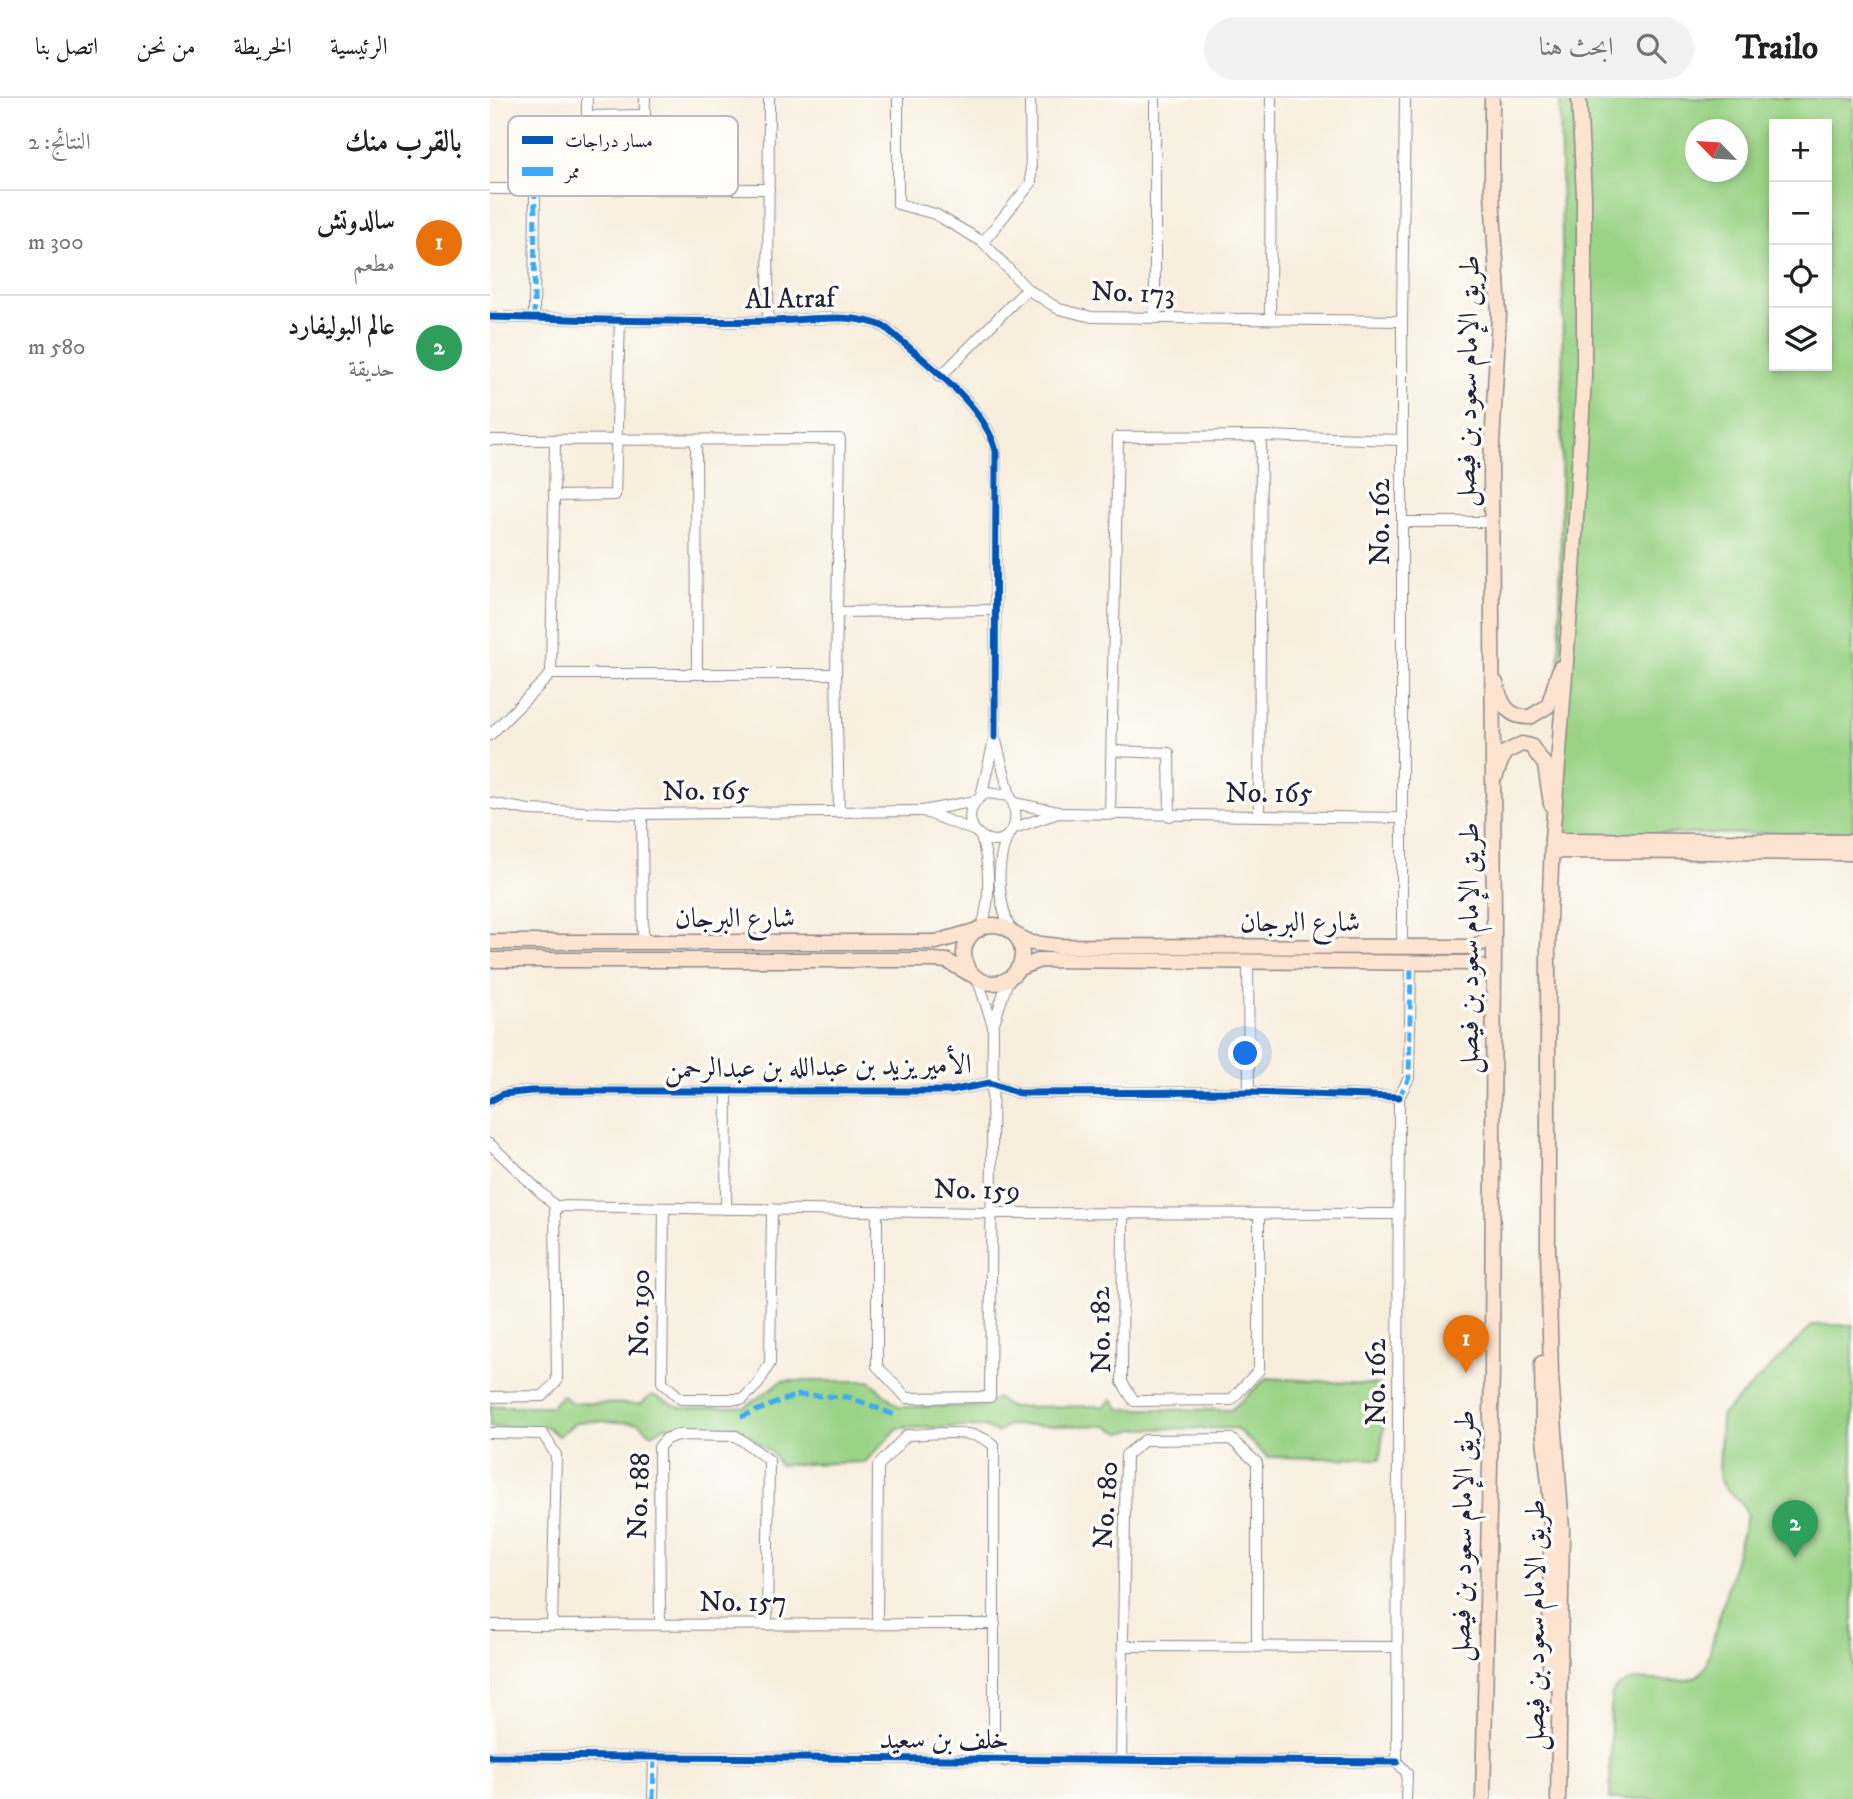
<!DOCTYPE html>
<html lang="ar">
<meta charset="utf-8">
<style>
body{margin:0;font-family:"IM FELL DW Pica",Amiri,serif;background:#f2f2f2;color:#202124;direction:rtl}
.controls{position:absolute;right:21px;top:21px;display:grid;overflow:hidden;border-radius:0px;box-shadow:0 4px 10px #0003}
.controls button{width:63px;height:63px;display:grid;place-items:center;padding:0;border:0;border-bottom:2px solid #e0e0e0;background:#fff;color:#202124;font:35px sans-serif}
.compass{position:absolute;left:1195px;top:21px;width:63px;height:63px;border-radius:50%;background:#fff;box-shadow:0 4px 10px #0003;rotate:295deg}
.you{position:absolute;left:756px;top:956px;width:24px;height:24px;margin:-18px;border:5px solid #fff;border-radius:50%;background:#1a73e8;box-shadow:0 0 0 10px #1a73e833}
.badge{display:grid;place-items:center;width:46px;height:46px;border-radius:50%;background:#111827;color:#fff;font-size:23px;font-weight:700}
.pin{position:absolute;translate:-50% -58px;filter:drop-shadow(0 2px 4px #0008)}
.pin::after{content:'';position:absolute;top:37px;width:24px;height:21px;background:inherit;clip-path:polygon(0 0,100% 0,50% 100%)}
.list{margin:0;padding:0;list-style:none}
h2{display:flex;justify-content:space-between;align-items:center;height:91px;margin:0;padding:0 28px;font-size:30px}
h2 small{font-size:23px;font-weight:400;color:#757577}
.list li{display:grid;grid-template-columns:46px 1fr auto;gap:21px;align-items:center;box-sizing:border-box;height:105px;padding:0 28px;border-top:2px solid #e0e0e0}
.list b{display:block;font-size:26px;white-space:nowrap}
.list p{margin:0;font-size:23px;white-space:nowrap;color:#757577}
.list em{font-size:23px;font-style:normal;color:#757577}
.icon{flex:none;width:38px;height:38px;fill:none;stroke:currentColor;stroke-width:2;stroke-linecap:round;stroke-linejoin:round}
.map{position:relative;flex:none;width:1363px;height:1701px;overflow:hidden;direction:ltr}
header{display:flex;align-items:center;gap:42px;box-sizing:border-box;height:98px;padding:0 35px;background:#fff;border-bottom:2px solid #e0e0e0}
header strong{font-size:33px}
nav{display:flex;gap:38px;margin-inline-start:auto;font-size:24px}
.search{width:490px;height:63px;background:#f2f2f2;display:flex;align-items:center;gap:18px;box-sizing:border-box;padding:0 24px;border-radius:38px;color:#757577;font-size:26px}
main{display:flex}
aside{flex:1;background:#fff}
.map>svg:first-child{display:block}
.green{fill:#9ad385;stroke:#5e7a60;stroke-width:2;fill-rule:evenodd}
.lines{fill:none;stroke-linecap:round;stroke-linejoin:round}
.street-casing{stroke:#8d888c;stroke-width:12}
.secondary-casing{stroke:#8d888c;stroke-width:17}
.street{stroke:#fff;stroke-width:10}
.secondary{stroke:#fde4d0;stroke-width:14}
.quiet{stroke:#3fa9f5;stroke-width:5;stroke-dasharray:10 5;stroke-linecap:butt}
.cycleway-casing{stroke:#fdfcf7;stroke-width:11}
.cycleway{stroke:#0057b8;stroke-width:7}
.labels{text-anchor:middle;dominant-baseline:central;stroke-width:7;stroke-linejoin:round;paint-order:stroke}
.street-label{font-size:28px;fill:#22223b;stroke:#fdfcf7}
.key{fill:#fdfcf7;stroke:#bbbbbf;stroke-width:2}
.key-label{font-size:19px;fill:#22223b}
</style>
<header>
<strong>Trailo</strong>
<div class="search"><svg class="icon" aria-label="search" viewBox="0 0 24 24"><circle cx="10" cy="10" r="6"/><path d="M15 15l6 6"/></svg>ابحث هنا</div>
<nav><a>الرئيسية</a><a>الخريطة</a><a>من نحن</a><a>اتصل بنا</a></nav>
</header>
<main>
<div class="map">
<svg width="1363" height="1701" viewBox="0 0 1363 1701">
<rect width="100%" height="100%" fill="#fdfcf7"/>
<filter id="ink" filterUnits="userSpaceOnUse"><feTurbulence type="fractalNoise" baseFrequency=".0143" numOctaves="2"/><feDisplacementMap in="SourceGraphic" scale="14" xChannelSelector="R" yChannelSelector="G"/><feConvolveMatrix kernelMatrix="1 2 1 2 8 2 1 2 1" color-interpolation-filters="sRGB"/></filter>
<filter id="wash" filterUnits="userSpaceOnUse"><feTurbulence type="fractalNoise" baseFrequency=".00686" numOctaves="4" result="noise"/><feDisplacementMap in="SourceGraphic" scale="28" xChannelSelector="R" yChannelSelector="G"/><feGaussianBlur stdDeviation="1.57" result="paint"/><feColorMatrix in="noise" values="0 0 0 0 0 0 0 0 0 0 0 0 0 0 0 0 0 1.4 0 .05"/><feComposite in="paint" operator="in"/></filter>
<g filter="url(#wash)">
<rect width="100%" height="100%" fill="#f8eede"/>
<g class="green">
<path d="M 1070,0 L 1363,0 L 1363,735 L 1068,737 L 1073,204 ZM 1284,26 L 1337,26 L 1337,268 L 1284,268 ZM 1206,32 L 1248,32 L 1248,74 L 1206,74 Z"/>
<path d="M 1323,1227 L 1363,1227 L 1363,1701 L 1120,1701 L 1121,1598 C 1139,1562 1199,1602 1216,1568 L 1257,1417 C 1253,1401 1235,1395 1229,1380 L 1231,1318 Z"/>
<path d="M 777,1280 L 890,1287 L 894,1322 L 890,1361 L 777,1359 L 746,1330 L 646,1331 L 632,1335 L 616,1328 L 518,1327 L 507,1335 L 495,1329 L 408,1330 L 375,1364 L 289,1367 L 282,1355 L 246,1329 L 175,1328 L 162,1336 L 148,1325 L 106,1323 L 87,1324 L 68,1338 L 57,1329 L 0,1329 L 0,1308 L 62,1308 L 72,1297 L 82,1305 L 151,1306 L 162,1297 L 191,1310 L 255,1309 L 292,1283 L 380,1283 L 409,1309 L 493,1308 L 507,1300 L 518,1309 L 615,1308 L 622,1301 L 630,1311 L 741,1312 Z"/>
</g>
</g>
<g filter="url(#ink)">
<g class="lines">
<defs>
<g id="street">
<path d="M 97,0 L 97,18 L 155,17"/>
<path d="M 408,0 L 408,106 L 445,116 L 493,144 L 537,191 L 569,211 L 602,219 L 912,223"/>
<path d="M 665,0 L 665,219"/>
<path d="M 0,91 L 279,91"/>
<path d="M 154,91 L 155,0"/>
<path d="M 493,144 L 541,85 L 540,0"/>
<path d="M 0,219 C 93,221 186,225 279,223 C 316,223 360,213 395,229 C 432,262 494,305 506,353 L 505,639"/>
<path d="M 44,220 L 45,92"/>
<path d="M 780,220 L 781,0"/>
<path d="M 278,223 L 279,0"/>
<path d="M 450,279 L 537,191"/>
<path d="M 0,342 L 350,341 L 346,576 L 349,714"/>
<path d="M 206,344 L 207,575"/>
<path d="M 64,398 L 125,397 L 130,221"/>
<path d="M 913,424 L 1000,424"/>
<path d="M 349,514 L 503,512"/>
<path d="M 61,576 L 346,576"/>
<path d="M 0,637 L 61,576 L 65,343"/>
<path d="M 622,653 L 679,655 L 680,718"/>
<path d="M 491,698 L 505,639 L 520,698"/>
<path d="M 485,703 L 433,713 L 485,733 C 511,759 537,729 520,698 L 497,695 C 481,703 475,718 485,733"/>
<path d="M 0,705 L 39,712 L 152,716 L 433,713"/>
<path d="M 524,705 L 568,714"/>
<path d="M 152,716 L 153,844"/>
<path d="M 620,717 L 628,339 L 771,338 L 912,342"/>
<path d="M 769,717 L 771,338"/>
<path d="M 524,730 L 568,715 L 911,720"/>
<path d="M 518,737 C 505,768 508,801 520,832"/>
<path d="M 491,739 C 500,767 501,800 492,829"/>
<path d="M 912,848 L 912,223 L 915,0"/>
<path d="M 758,865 L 759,994"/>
<path d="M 488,882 L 503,928 L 518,882"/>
<path d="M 0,1003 L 13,996 L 41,993 L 460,993 L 500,985 L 529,995 L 759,994 L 909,999"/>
<path d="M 0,1046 L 65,1108 L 67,1283 L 53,1298 L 0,1299"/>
<path d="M 65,1108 L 500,1115 L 907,1116"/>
<path d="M 174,1110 L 172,1284 L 191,1301 L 253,1301 L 268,1286 L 280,1265 L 282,1111"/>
<path d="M 236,1111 L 237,994"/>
<path d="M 387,1113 L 387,1268 L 417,1300 L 500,1299 L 503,928"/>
<path d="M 633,1116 L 632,1284 L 644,1303 L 741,1302 L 769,1272 L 769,1117"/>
<path d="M 0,1335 L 53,1336 L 66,1357 L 62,1526"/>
<path d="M 170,1525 L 169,1349 L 176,1341 L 187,1337 L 246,1338 L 279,1362 L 277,1527"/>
<path d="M 387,1526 L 388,1368 L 417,1337 C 441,1337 486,1328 504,1348 L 504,1647 L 515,1663"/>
<path d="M 0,1527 L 505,1526"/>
<path d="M 634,1548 L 906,1549"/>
<path d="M 0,1658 L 907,1664"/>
<path d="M 631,1662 L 636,1357 L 655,1342 L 741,1341 L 767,1365 L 767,1549"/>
<path d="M 163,1701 L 164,1660"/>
<path d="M 916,1701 L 917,1675 L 907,1664 L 909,999 L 919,980 L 921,867"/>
</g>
<g id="secondary">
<path d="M 1006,585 C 1011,605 1017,620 1040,619 L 1058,608 L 1070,570"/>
<path d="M 1006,677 L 1014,655 L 1032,646 L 1041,648 L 1055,667 L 1061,706"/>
<path d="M 1062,742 L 1363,744"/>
<path d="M 1062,753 L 1363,755"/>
<circle cx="503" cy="856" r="29"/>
<path d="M 526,837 L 542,845 L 569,848 L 982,849 L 997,843 L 1003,832"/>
<path d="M 0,844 L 446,844 L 488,832"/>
<path d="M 0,862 L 443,862 L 457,863 L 480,876"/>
<path d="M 527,871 L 550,862 L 983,865 L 990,868 L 1003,880"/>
<path d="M 1052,1265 L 1053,1331 L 1061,1404 L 1060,1584"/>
<path d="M 993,1701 L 1002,1270 L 1004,831 L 1001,366 L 1009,216 L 1002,94 L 1002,0"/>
<path d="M 1068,1701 L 1072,1431 L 1061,1278 L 1058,1151 L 1058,850 L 1062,742 L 1083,475 L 1094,277 L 1094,98 L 1089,0"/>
</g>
</defs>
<use href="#street" class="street-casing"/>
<use href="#secondary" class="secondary-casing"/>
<use href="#street" class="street"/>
<use href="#secondary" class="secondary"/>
<g class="quiet">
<path d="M 44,220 L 45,92"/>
<path d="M 909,999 L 919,980 L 921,867"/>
<path d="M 251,1319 L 306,1297 L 359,1299 L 407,1318"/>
<path d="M 163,1701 L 164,1660"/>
</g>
<defs>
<g id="cycleway">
<path d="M 0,219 C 93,221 186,225 279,223 C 316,223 360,213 395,229 C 432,262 494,305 506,353 L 505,639"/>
<path d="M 0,1003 L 13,996 L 41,993 L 460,993 L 500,985 L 529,995 L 759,994 L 909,999"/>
<path d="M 0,1658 L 907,1664"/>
</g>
</defs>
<use href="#cycleway" class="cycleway-casing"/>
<use href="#cycleway" class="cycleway"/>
</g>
</g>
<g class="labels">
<g class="street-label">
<text transform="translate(643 195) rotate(2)">No. 173</text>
<text transform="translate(300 201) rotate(-1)">Al Atraf</text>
<text transform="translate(978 283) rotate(-89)">طريق الإمام سعود بن فيصل</text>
<text transform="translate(890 424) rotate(-90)">No. 162</text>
<text transform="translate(216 693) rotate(-1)">No. 165</text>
<text x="779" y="695">No. 165</text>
<text x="245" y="820">شارع البرجان</text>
<text x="810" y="824">شارع البرجان</text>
<text transform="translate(979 850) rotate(-90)">طريق الإمام سعود بن فيصل</text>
<text transform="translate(328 969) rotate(-1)">الأمير يزيد بن عبدالله بن عبدالرحمن</text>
<text transform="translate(487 1092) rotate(1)">No. 159</text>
<text transform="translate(150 1215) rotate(-89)">No. 190</text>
<text transform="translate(611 1232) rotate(-91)">No. 182</text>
<text transform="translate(886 1284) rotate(-90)">No. 162</text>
<text transform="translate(149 1398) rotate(-88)">No. 188</text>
<text transform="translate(616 1407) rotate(-86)">No. 180</text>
<text transform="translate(973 1438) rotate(-89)">طريق الإمام سعود بن فيصل</text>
<text x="253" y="1504">No. 157</text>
<text transform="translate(1045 1527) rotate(-90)">طريق الامام سعود بن فيصل</text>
<text x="454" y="1641">خلف بن سعيد</text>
</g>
</g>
<rect x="18" y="18" width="230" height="80" rx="10" class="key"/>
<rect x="32" y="38" width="31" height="8" fill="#0057b8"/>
<rect x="32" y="69" width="31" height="9" fill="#3fa9f5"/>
<g class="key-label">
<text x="75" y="49">مسار دراجات</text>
<text x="75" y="80">ممر</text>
</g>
</svg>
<div class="controls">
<button>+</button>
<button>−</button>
<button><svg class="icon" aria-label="locate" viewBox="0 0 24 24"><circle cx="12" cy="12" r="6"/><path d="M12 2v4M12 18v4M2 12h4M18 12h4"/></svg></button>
<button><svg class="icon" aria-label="layers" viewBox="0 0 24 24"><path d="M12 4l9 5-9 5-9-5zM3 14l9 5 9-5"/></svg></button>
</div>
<svg class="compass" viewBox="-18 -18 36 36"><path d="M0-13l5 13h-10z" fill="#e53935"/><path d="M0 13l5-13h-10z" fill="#757577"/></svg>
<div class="you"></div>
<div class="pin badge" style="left:976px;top:1275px;background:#e8710a">1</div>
<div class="pin badge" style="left:1305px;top:1460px;background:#2e9e5b">2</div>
</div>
<aside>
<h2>بالقرب منك<small>النتائج: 2</small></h2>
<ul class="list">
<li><span class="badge" style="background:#e8710a">1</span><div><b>سالدوتش</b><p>مطعم</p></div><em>300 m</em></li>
<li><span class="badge" style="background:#2e9e5b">2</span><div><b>عالم البوليفارد</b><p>حديقة</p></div><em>580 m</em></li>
</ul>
</aside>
</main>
